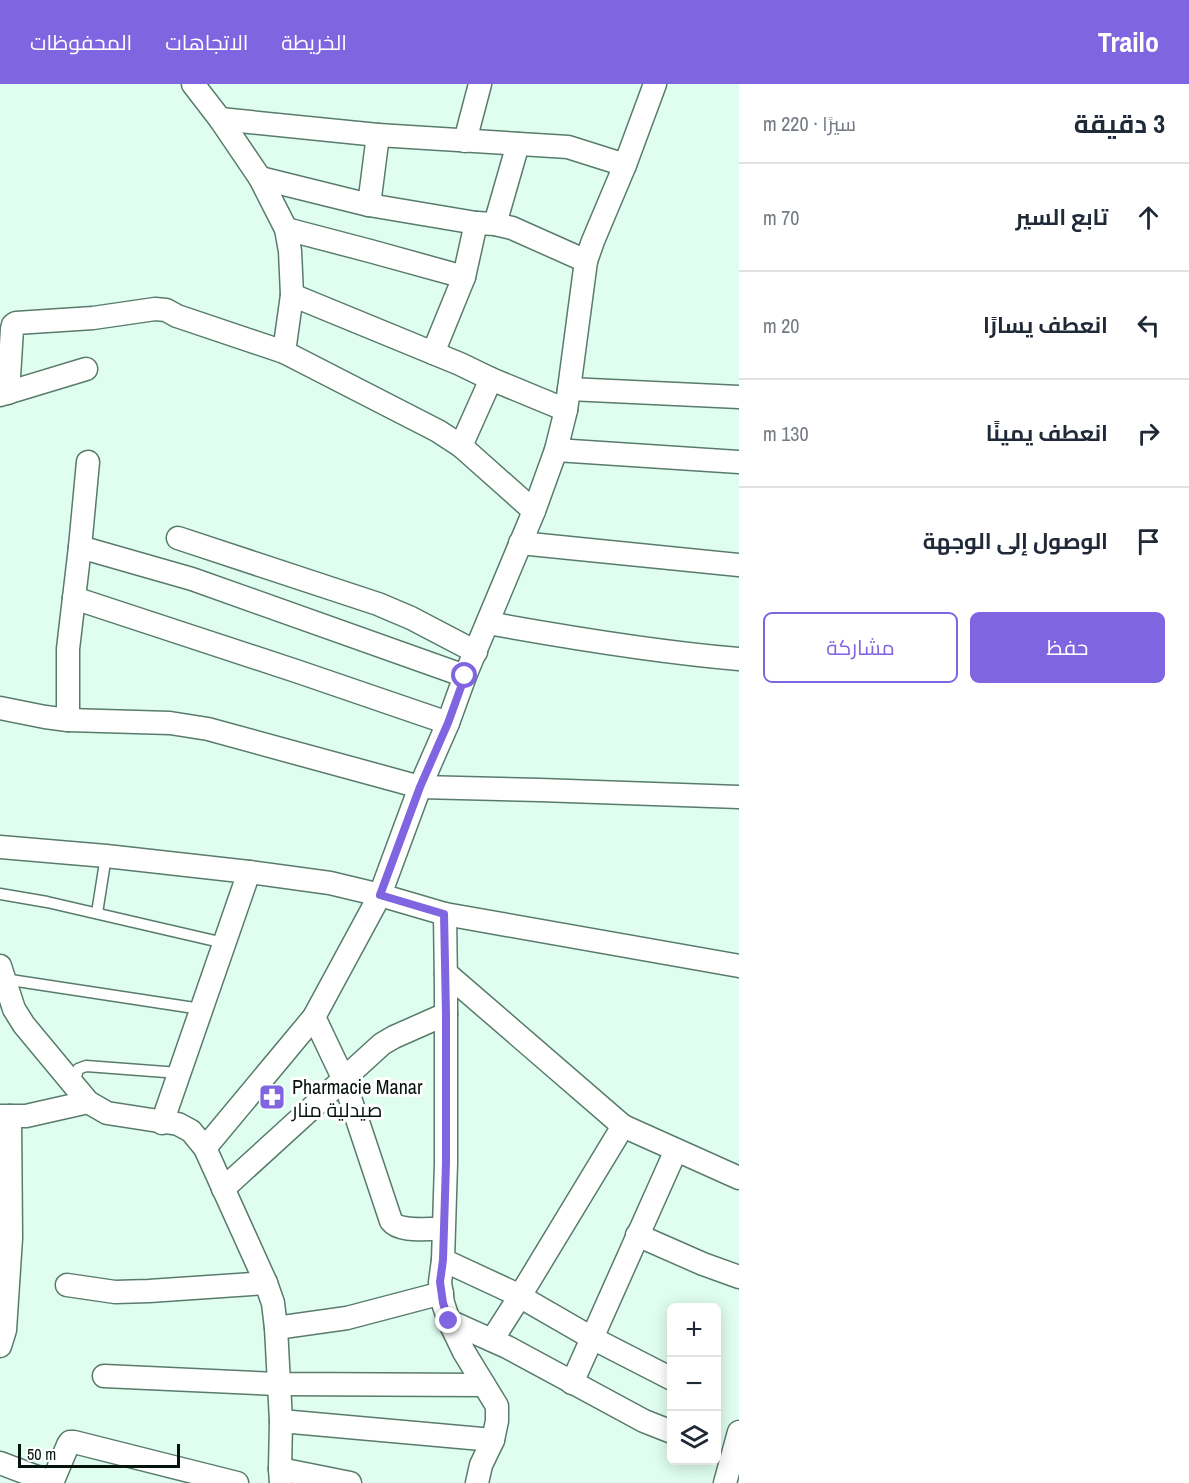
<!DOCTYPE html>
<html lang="ar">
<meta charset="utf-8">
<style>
body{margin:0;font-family:"Archivo Narrow",Cairo,sans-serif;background:#f6f6f7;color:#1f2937;direction:rtl}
.controls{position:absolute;right:18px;bottom:18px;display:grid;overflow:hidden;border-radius:9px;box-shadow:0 3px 15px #0003}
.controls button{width:54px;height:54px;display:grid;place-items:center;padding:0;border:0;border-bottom:2px solid #e0e1e3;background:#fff;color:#1f2937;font:30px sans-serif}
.scale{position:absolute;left:18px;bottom:15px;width:162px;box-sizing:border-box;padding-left:6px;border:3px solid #05130d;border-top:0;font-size:16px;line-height:21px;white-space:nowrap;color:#05130d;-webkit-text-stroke:4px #fff;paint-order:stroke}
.stop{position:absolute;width:18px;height:18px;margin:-14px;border:4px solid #7f65e0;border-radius:50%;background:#fff}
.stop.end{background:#7f65e0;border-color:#fff;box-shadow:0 2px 6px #0008}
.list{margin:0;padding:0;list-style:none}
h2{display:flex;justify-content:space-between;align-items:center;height:78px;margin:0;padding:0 24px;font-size:26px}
h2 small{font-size:20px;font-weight:400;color:#747a83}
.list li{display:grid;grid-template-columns:39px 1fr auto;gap:18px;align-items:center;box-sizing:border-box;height:108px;padding:0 24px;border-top:2px solid #e0e1e3}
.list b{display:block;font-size:22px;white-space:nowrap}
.list em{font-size:20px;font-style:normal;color:#747a83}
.actions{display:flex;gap:12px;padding:18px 24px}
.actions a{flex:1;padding:14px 0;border:2px solid #7f65e0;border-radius:9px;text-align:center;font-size:21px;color:#7f65e0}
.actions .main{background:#7f65e0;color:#fff}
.icon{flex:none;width:33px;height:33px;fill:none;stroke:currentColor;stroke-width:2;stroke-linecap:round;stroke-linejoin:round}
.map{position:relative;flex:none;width:739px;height:1399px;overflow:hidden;direction:ltr}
header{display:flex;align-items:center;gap:36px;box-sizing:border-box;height:84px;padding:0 30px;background:#7f65e0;color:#fff}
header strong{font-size:28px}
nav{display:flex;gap:33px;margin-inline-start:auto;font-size:21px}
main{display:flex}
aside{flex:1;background:#fff}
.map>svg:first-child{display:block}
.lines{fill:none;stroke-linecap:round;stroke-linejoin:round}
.lane-casing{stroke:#587b6c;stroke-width:13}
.street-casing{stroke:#587b6c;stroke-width:25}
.lane{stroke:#fff;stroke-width:10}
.street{stroke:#fff;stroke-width:22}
.route{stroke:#7f65e0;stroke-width:8}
.labels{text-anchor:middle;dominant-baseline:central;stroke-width:6;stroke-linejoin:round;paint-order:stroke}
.poi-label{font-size:20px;fill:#05130d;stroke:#fff;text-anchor:start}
</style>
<header>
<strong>Trailo</strong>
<nav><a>الخريطة</a><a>الاتجاهات</a><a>المحفوظات</a></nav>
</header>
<main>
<aside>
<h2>3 دقيقة<small>سيرًا · 220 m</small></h2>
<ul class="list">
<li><svg class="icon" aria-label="ahead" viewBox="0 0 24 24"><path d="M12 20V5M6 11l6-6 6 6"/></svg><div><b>تابع السير</b></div><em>70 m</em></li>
<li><svg class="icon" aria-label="left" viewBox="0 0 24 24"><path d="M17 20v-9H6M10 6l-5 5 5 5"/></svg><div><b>انعطف يسارًا</b></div><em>20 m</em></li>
<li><svg class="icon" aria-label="right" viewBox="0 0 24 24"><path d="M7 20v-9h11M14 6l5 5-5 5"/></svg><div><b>انعطف يمينًا</b></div><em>130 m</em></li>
<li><svg class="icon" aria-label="arrive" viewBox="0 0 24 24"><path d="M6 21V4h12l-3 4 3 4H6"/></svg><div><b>الوصول إلى الوجهة</b></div></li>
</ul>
<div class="actions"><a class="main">حفظ</a><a>مشاركة</a></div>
</aside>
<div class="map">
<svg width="739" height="1399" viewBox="0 0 739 1399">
<rect width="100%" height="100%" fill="#dffef0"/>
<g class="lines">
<defs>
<g id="lane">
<path d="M 0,810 L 47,818 L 224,859"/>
<path d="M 97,829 L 106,772"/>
<path d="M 4,895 L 201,925"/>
<path d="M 74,1001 L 78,985 L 86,982 L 179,989"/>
</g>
<g id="street">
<path d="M 193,0 L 220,35 L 260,94 L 286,145 L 290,167 L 292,211 L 284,268"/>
<path d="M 220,35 L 378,51 L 568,63 L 625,81"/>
<path d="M 465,57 L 480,0"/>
<path d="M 260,94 L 369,121 L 476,139 L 495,140 L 512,144 L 586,177"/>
<path d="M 369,121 L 378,51"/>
<path d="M 495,140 L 518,60"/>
<path d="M 286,145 L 370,167 L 464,193"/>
<path d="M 292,211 L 460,280 L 491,295 L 566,326"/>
<path d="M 433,269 L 464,193 L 476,139"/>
<path d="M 569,305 L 739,313"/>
<path d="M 8,309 L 12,245 L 13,241 L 16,239 L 93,234 L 155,225 L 166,226 L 177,232 L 284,268 L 438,347 L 461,362 L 534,427"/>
<path d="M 0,311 L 86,285"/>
<path d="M 461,362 L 491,295"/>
<path d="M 556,366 L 739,378"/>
<path d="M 178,454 L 378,520 L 411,534 L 476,568"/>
<path d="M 520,459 L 739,481"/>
<path d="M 80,463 L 192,495 L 465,592"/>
<path d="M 74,514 L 299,588 L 448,639"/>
<path d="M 488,539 C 571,554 655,568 739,575"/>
<path d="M 0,624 L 45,633 L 68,636 L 170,639 L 208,645 L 420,703 L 540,706 L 739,713"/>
<path d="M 68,636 L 68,565 L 80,463 L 88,378"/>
<path d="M 0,763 L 106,772 L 249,788 L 162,1039"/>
<path d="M 445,830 L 739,882"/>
<path d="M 0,882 L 14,925 L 24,941 L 88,1018 L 107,1029 L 178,1040 L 191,1047 L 205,1064 L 266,1199 L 273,1219 L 276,1244 L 281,1337 L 280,1385 L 281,1399"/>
<path d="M 446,889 L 623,1042 L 739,1094"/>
<path d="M 314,933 L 344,996 L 391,1137 C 400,1149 429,1144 443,1145"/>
<path d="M 0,1032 L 26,1032 L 88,1018"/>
<path d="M 205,1064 L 314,933 L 380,811 L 330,799 L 249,788"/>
<path d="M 223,1105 L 382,960 L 394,953 L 446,930"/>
<path d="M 637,1151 L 703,1180 L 739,1193"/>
<path d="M 443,1176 L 514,1209 L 592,1254 L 672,1295"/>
<path d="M 67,1201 L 115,1208 L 149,1207 L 266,1199"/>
<path d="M 449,1237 L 507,1263 L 644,1337 L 672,1348"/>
<path d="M 276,1244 L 347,1234 L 442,1209"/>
<path d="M 492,1256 L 520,1212 L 623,1042"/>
<path d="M 0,1262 L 5,1246 L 11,1154 L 10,1032"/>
<path d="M 104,1292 L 278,1300 L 484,1301"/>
<path d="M 572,1299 L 676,1066"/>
<path d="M 281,1337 L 493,1356"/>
<path d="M 0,1379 L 53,1399"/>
<path d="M 280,1385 L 350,1399"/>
<path d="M 52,1399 L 68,1361 L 70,1358 L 74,1358 L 237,1399"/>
<path d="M 477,1399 L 481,1381 L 493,1356 L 497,1337 L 497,1322 L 464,1268 L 449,1237 L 443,1219 L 440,1198 L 443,1176 L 446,1079 L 446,903 L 445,830 L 380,811 L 420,703 L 448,639 L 465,592 L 534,427 L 556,366 L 566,326 L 569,305 L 586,177 L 593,157 L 625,81 L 655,0"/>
<path d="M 725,1399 L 739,1348"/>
</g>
</defs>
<use href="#lane" class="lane-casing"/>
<use href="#street" class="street-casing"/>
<use href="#lane" class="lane"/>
<use href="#street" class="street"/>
</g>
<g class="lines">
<path class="route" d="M 449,1237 L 443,1219 L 440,1198 L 443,1176 L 446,1079 L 446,930 L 444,830 L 380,811 L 420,703 L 448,639 L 465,592"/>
</g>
<defs>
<symbol id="pharmacy-square" viewBox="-11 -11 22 22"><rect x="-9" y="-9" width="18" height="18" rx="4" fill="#7f65e0" stroke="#fff"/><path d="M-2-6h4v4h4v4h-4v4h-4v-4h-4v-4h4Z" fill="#fff"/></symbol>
</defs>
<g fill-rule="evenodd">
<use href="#pharmacy-square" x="257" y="998" width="30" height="30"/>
</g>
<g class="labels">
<g class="poi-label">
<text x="292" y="1002">Pharmacie Manar<tspan x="292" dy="23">صيدلية منار</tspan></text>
</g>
</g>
</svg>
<div class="controls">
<button>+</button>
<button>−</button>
<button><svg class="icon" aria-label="layers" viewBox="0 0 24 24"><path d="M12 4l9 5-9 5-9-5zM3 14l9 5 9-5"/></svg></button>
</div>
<div class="scale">50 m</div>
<div class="stop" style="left:465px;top:592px"></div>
<div class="stop end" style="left:449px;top:1237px"></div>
</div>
</main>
